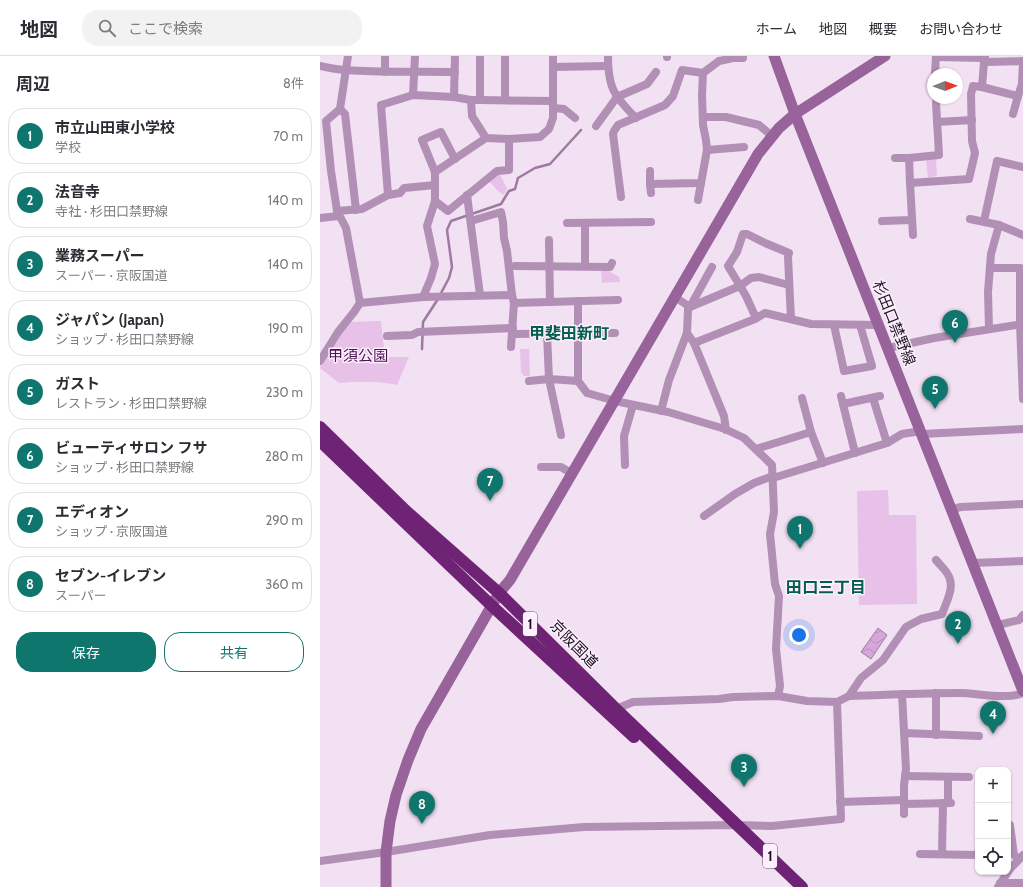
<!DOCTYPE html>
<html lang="ja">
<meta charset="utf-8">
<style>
body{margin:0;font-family:Cabin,"Noto Sans JP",sans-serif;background:#f2f2f3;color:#2b2b33}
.controls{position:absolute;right:12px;bottom:12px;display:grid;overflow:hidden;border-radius:8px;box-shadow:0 1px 3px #0004}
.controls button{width:36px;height:36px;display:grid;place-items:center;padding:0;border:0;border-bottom:1px solid #e1e1e2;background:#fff;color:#2b2b33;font:20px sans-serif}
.compass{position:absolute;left:607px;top:12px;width:36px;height:36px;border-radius:50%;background:#fff;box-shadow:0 1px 3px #0004;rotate:89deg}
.you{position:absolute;left:479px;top:579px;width:14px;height:14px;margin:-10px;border:3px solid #fff;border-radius:50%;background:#1a73e8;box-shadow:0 0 0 6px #1a73e833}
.badge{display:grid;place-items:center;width:26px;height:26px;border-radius:50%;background:#0f766e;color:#fff;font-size:13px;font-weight:700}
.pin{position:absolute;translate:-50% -33px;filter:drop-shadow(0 1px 2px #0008)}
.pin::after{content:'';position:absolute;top:21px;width:14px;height:12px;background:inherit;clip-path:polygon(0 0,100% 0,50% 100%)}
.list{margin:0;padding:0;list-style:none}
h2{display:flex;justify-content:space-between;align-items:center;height:52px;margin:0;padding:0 16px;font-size:17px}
h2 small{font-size:13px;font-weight:400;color:#7c7c81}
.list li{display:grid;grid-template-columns:26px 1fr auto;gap:12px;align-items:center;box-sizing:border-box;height:56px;margin:0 8px 8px;padding:0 8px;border:1px solid #e1e1e2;border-radius:16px}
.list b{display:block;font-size:15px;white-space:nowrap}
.list p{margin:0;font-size:13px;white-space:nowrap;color:#7c7c81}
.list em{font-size:13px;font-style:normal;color:#7c7c81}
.actions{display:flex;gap:8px;padding:12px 16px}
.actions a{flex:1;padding:9px 0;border:1px solid #0f766e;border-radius:16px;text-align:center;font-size:14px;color:#0f766e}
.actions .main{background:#0f766e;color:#fff}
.icon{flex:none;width:22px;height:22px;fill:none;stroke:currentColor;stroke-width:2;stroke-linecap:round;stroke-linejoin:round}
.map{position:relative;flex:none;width:703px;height:831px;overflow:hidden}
header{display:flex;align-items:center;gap:24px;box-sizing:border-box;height:56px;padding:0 20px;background:#fff;border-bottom:1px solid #e1e1e2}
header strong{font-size:19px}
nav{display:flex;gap:22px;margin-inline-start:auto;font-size:14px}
.search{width:280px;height:36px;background:#f2f2f3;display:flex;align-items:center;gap:10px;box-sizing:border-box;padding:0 14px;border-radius:16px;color:#7c7c81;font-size:15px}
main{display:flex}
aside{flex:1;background:#fff}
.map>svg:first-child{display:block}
.park{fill:#e7c1e8}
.water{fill:url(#water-waves);stroke:#9e7aa0}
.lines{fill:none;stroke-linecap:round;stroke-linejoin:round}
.stream{stroke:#9e7aa0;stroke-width:2.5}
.street{stroke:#b28fb4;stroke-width:8}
.secondary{stroke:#97639a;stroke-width:11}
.highway{stroke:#6f2375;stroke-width:12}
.labels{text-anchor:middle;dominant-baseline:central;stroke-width:3;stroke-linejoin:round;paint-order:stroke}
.shield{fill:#fdeffe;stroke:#5e555e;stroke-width:1}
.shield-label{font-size:14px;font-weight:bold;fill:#1a131a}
.street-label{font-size:15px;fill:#1a131a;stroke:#fdeffe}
.park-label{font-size:15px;fill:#4c1251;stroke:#fdeffe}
.neighbourhood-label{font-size:16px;font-weight:bold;fill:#045e4d;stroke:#fdeffe}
</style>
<header>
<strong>地図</strong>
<div class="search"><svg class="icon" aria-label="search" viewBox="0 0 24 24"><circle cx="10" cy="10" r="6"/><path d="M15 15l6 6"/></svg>ここで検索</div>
<nav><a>ホーム</a><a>地図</a><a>概要</a><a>お問い合わせ</a></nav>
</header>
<main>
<aside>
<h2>周辺<small>8件</small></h2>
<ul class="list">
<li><span class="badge">1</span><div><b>市立山田東小学校</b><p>学校</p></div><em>70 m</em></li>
<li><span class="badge">2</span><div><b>法音寺</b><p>寺社 · 杉田口禁野線</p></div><em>140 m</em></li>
<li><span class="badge">3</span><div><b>業務スーパー</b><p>スーパー · 京阪国道</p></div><em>140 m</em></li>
<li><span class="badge">4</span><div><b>ジャパン (Japan)</b><p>ショップ · 杉田口禁野線</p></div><em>190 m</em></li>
<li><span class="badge">5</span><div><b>ガスト</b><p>レストラン · 杉田口禁野線</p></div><em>230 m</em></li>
<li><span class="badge">6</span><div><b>ビューティサロン フサ</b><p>ショップ · 杉田口禁野線</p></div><em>280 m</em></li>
<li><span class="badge">7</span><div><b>エディオン</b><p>ショップ · 京阪国道</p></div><em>290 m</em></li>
<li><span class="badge">8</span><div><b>セブン-イレブン</b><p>スーパー</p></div><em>360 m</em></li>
</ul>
<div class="actions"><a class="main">保存</a><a>共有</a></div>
</aside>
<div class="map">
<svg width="703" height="831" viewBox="0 0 703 831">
<defs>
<pattern id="water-waves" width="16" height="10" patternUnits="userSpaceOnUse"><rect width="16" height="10" fill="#d6a6d9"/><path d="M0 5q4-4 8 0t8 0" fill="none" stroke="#b78eba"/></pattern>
</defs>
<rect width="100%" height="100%" fill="#f2e0f3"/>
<g class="park">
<path d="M 616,102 L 617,120 L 608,122 L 606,103 Z"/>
<path d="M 180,118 L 187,133 L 184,139 L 178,135 L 169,125 Z"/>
<path d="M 281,214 L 287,214 L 299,221 L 300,226 L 282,227 Z"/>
<path d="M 61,265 L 65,301 L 89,301 L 77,329 C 58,325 39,325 19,327 L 0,312 L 19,279 L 30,266 Z"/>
<path d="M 200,293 L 209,293 L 210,320 L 204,320 L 201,316 Z"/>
<path d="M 568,434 L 569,459 L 596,459 L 597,548 L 539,549 L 537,435 Z"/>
</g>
<path class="water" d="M 558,572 L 567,579 L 551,603 L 541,596 Z"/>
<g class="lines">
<g class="stream">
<path d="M 120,239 L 129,222 L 132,211 L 127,174 L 131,165 L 181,148 L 189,135 L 195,133 L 198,122 L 215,112 L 230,108 L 261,74"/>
<path d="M 102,293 L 103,266 L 118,243"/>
</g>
<g class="street">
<path d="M 288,0 C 288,12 289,30 297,40 C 302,48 309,55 316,62"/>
<path d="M 347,0 L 347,1"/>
<path d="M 665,0 L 664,6 L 703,5 L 702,28 L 698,40 L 693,58"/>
<path d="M 616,1 L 664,2"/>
<path d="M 0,10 C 9,12 18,14 27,14 C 63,17 99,15 135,16"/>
<path d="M 233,11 L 288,10"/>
<path d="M 65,16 L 65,0"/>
<path d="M 615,18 L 616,0"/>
<path d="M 662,31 L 698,40"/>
<path d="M 93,39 L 95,0"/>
<path d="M 134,41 L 135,0"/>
<path d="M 617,42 L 616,47 L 619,99 L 589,102 L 590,127 L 649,123 L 655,97 L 652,85 L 651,38 L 653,30 L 662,31 L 664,6"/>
<path d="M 151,44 L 152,60 L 166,82 L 189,83 L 220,81 L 229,73 L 233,62 L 233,0"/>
<path d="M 160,44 L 160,0"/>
<path d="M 185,44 L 185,0"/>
<path d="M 233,52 L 244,53 L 255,62"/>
<path d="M 20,53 L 25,58 L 36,154"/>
<path d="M 383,61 L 406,61 L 439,69 L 452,80"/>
<path d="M 617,66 L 652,64"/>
<path d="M 276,70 L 297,41 L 327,28 L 336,16"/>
<path d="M 387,94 L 424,91"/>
<path d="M 575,102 L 589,102"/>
<path d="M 330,115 L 330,128 L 381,127 L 387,94 L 386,84 L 383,69 L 382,39 L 383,17 L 399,5 L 413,2 L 423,2 L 423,0"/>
<path d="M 115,116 L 166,82"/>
<path d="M 590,127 L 593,179"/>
<path d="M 330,128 L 331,137"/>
<path d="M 68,139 L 61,49 L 93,39 L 134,41 L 151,44 L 160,44 L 233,45"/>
<path d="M 147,139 L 160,239"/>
<path d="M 301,141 L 293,78 L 294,75 L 298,69 L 345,49 L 353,40 L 362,14 L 383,17"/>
<path d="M 378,144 L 381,127"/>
<path d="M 115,145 L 128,155 L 177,115 L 189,114 L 189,83"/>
<path d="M 17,155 L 42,153 L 68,139 L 80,137 L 84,132 L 115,129"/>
<path d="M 0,162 L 19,160"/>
<path d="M 650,163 L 679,169 L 703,179"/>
<path d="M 151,165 L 181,156 L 183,166 L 184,182 L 187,195 L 192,239"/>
<path d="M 562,165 L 592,164"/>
<path d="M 664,165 L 677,105 L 703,111"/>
<path d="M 247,167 L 331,166"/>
<path d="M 229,184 L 230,246"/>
<path d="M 195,210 L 290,211 L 292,207"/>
<path d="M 265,210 L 265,167"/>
<path d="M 670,212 L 700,212 L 700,268 L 703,343"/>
<path d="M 103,241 L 111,222 L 115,208 L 107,170 L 115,145 L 115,116 L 102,84 L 121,76 L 135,103"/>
<path d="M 355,241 L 370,251 L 420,230 L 431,222 L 439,221 L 469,229"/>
<path d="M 258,245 L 258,325 L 267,337 L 295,345 L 348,356 L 405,373 L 424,382 L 452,409 L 454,456 L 450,478 L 455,528 L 459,540 L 456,593 L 460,630 L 458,640"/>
<path d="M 40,247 L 103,241 L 192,239 L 194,247 L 298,244"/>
<path d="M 436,262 L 426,240 L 408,210 L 417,196 L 423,178 L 427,178 L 445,187 L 469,197 L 468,201 L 471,263"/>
<path d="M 514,269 L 524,315 L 552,310 L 540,269"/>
<path d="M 669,273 L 668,236 L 671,198 L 679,169"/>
<path d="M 367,277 L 374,287 L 435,263 L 445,257 L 491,268 L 559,269"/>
<path d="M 193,278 L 295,277"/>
<path d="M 227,278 L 229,323 L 241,379"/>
<path d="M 67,280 L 92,279 L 98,276 L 193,272"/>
<path d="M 374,287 L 404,360 L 406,374"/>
<path d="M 191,291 L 194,247"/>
<path d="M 568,292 L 614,282 L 703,268"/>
<path d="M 0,305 L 18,276 L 34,256 L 40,247 L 26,172 L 17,155 L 11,115 L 6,65 L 20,53 L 28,0"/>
<path d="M 209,325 L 229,323 L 258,325"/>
<path d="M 521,340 L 535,397"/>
<path d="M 482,342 L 491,376 L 503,407"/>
<path d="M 553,342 L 567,387"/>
<path d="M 523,348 L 560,340"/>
<path d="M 341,355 L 349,324 L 367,277 L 368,253 L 370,251 L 392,211"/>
<path d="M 602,378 L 703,373"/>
<path d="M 436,393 L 491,376"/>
<path d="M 305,409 L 304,380 L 313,349"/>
<path d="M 221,411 L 241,411 L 251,417"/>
<path d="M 453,422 L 567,387 L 582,378 L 601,375"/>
<path d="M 632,453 L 641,451 L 703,448"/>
<path d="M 384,460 L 415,438 L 434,427 L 453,420"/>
<path d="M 653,507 L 703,505"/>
<path d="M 678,569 L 699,564 L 703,559"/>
<path d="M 582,638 L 586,713 L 584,729 L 584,758"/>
<path d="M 529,640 L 541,622 L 563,604 L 586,571 L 601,563 L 622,558 C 627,544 636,530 627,517 C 624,512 619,508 616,504"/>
<path d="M 296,653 L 313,646 L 399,643 L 413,641 L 458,640 L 487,645 L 517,646 L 529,640 C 566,639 603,637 639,637 C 657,637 687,644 703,637"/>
<path d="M 584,677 L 659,680"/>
<path d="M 616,679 L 616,637"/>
<path d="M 585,720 L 649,721"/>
<path d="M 628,721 L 628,747"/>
<path d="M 520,746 L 583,744"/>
<path d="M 584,748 L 631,747"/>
<path d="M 690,769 L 694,799 L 699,803"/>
<path d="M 600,798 L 658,799"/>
<path d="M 622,798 L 623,747"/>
<path d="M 0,805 L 66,796 L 170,779 L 264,771 L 416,769 L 452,770 L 521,763 L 517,646"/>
<path d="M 680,827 L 703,827"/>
<path d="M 678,831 L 690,813 L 703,799"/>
</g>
<g class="secondary">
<path d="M 454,0 L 475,58 L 703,635"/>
<path d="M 66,831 L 66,796 L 70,765 L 76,739 L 88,704 L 101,673 L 179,537 L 190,524 L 438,98 L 459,72 L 475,58 L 565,0"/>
</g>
<g class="highway">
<path d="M 0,371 L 86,455 L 179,537 L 296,653 L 482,831"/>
<path d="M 0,385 L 172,550 L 314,681"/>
</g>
</g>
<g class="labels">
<g class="shield">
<rect x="203" y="556" width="14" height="24" rx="3"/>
<rect x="443" y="788" width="14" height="24" rx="3"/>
</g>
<g class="shield-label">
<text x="210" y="568">1</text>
<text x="450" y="800">1</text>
</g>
<g class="street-label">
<text transform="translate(574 267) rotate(68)">杉田口禁野線</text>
<text transform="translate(254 588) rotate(45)">京阪国道</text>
</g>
<g class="park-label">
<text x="38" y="300">甲須公園</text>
</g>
<g class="neighbourhood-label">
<text x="249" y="277">甲斐田新町</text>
<text x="506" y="531">田口三丁目</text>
</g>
</g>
</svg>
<div class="controls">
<button>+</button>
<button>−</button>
<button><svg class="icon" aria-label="locate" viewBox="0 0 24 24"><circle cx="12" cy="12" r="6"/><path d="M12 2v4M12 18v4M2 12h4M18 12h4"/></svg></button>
</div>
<svg class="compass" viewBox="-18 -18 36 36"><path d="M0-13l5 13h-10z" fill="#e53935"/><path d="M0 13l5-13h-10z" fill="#7c7c81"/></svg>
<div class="you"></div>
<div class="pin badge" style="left:480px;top:493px">1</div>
<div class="pin badge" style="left:638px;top:588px">2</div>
<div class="pin badge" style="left:424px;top:731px">3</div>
<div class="pin badge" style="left:673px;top:678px">4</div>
<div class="pin badge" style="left:615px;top:353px">5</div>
<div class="pin badge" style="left:635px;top:287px">6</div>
<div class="pin badge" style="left:170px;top:445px">7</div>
<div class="pin badge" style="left:102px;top:768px">8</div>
</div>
</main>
